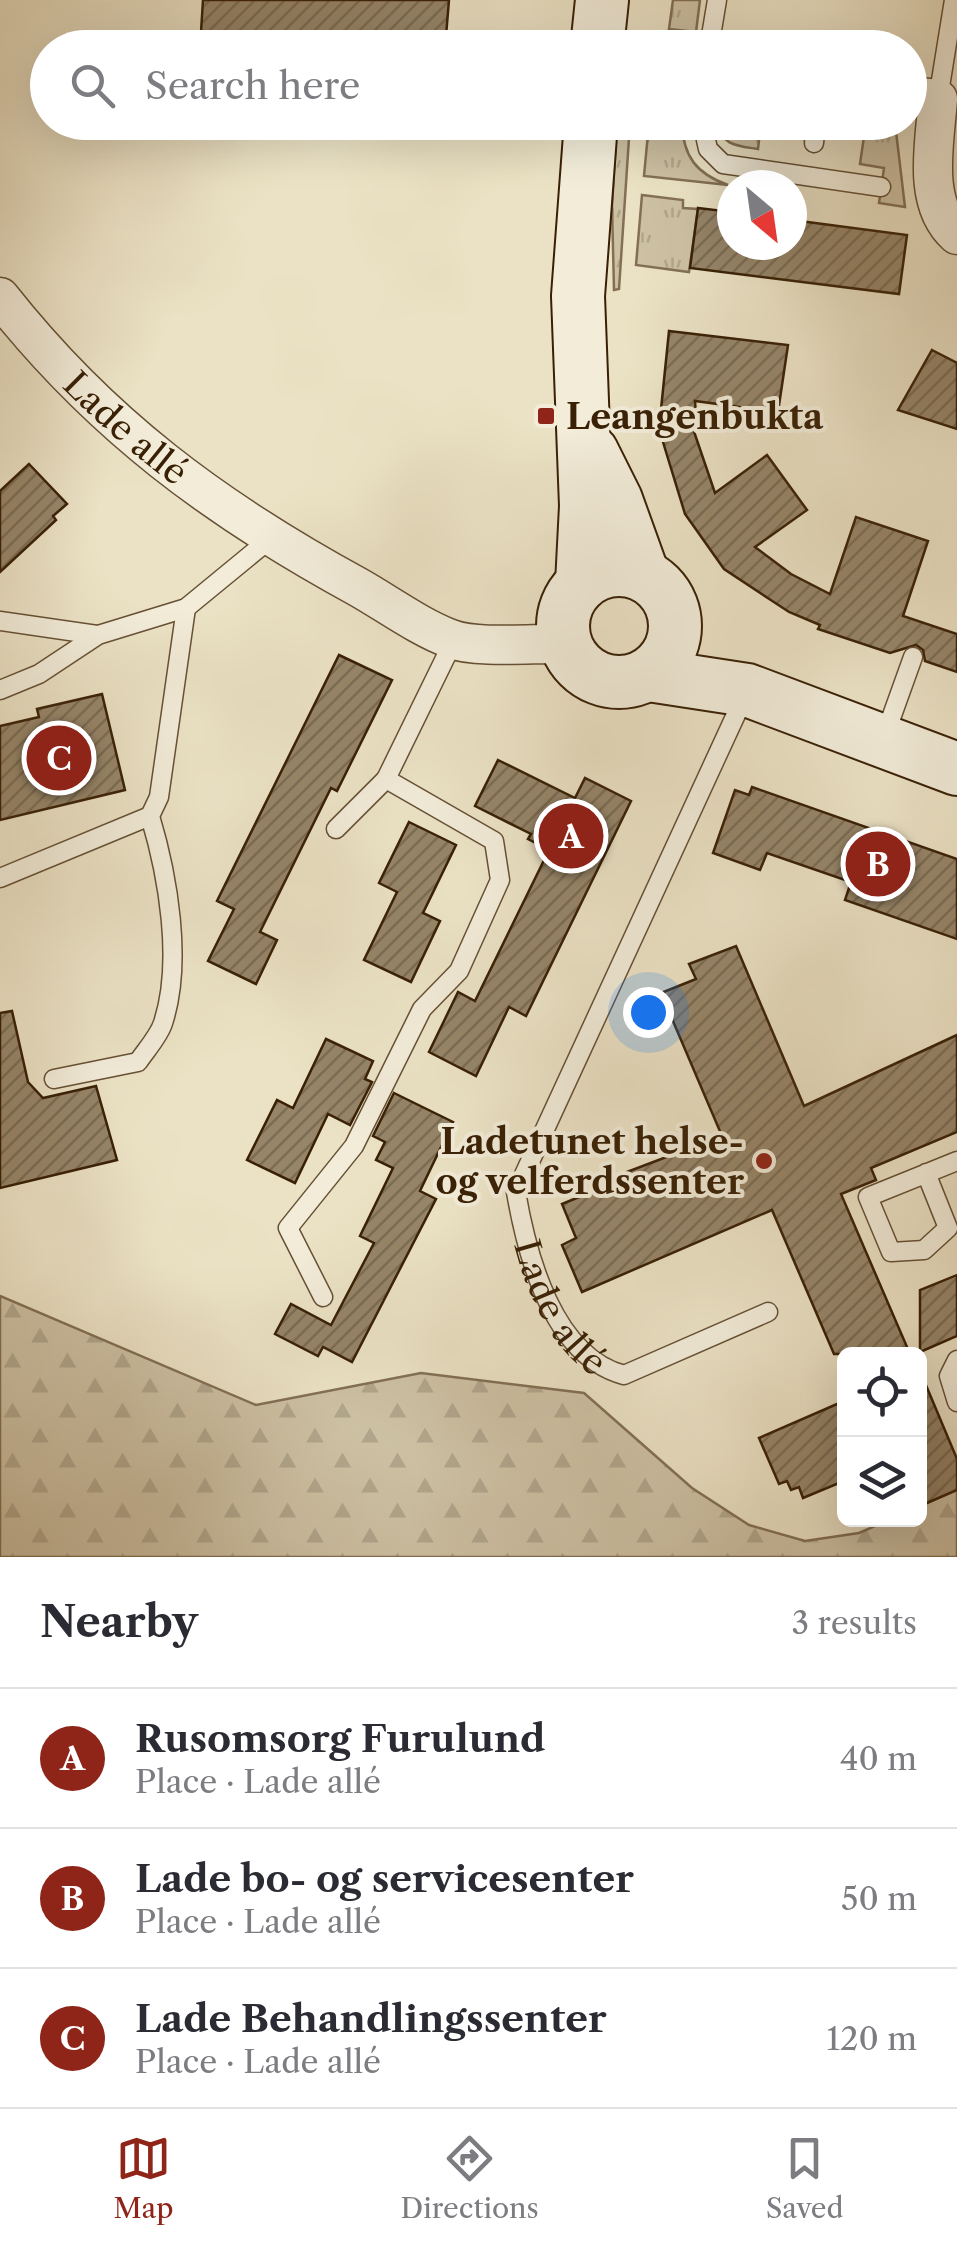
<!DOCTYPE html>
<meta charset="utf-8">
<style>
body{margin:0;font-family:"Libre Caslon Text",serif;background:#f2f2f3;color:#2b2b33}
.controls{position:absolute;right:30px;bottom:30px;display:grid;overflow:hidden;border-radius:15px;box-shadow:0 10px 40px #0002}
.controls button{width:90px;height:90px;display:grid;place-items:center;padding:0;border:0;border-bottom:2px solid #e1e1e2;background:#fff;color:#2b2b33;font:50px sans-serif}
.compass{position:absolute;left:717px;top:170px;width:90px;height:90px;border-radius:50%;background:#fff;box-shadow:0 10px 40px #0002;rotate:151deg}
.you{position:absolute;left:648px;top:1012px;width:35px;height:35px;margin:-25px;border:8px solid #fff;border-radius:50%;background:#1a73e8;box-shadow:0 0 0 15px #1a73e833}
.badge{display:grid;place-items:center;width:65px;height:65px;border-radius:50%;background:#8f2418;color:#fff;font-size:32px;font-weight:700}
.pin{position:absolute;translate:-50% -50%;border:5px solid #fff;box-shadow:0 2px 10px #0006}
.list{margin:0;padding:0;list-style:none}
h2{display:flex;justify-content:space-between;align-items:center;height:130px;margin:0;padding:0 40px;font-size:42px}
h2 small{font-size:32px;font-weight:400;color:#7c7c81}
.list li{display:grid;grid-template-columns:65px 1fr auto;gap:30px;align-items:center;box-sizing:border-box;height:140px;padding:0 40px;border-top:2px solid #e1e1e2}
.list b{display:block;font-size:38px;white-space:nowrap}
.list p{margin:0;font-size:32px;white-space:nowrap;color:#7c7c81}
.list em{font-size:32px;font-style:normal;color:#7c7c81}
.icon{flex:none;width:55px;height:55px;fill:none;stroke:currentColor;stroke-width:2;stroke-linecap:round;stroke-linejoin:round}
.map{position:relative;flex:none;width:957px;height:1557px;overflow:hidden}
.search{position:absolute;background:#fff;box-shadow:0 10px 40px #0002;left:30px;right:30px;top:30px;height:110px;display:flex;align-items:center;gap:25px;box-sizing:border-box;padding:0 35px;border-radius:55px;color:#7c7c81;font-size:38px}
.sheet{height:550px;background:#fff}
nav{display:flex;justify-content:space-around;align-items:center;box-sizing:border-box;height:140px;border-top:2px solid #e1e1e2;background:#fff;font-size:28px;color:#7c7c81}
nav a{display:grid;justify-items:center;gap:5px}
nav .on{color:#8f2418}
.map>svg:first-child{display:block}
.grass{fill:url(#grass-tufts);stroke:#837054;stroke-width:2.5}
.forest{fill:url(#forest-firs);stroke:#837054;stroke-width:2.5}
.building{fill:url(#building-hatch);stroke:#392005;stroke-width:2.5}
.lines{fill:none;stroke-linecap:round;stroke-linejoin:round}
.lane-casing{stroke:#665035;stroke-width:21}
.street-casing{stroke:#665035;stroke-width:41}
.secondary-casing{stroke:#392005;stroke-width:56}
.lane{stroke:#f2ecd9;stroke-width:18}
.street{stroke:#f2ecd9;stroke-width:38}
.secondary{stroke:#f2ecd9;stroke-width:52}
.poi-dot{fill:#8f2418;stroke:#f2ecd9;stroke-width:4}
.labels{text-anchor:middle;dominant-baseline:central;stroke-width:8;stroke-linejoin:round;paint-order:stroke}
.poi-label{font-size:35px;font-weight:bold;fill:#392005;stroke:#f2ecd9;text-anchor:start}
.street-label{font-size:35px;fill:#392005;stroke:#f2ecd9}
</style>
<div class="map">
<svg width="957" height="1557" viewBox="0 0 957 1557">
<defs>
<pattern id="grass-tufts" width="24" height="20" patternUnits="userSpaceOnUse" patternTransform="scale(2.5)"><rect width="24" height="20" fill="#cdc1a4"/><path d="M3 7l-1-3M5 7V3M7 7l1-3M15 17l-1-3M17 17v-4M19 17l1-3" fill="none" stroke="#b1a68c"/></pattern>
<pattern id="forest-firs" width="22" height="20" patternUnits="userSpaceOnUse" patternTransform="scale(2.5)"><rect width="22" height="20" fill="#cdc1a4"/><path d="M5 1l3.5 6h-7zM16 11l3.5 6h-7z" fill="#b1a68c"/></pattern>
<pattern id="building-hatch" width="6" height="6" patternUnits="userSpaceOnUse" patternTransform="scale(2.5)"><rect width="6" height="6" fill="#968569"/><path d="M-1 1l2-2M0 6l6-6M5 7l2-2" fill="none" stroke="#7b6c54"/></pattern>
</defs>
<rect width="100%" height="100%" fill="#ebe2c5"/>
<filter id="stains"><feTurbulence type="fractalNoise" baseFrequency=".002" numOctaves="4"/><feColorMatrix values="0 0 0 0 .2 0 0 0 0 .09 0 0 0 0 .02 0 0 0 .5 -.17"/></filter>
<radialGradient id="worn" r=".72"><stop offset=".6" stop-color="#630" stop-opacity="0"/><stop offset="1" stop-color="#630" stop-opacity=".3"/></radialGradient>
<g class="grass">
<path d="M 673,0 L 700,0 L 696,32 L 669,29 Z"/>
<path d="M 617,123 L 630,123 L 619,289 L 614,290 L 612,206 Z"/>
<path d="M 649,123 L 682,123 C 683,157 697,174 728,185 L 644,176 Z"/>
<path d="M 719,123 L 761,123 L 758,149 C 739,146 720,146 719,123 Z"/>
<path d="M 866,123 L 895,123 L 905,207 L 879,203 L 884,168 L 860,164 Z"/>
<path d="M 642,195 L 683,200 L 683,208 L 698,209 L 689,272 L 636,265 Z"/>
</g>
<path class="forest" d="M 0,1296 L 256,1405 L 421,1373 L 584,1393 L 692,1488 L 749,1525 L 805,1541 L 859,1533 L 889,1520 L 920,1520 L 920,1506 L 957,1490 L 957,1557 L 0,1557 Z"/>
<g class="building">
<path d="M 203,0 L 449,0 L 445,48 L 200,48 Z"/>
<path d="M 698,208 L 732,212 L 732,245 L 792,245 L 792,220 L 907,235 L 899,294 L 690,268 Z"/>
<path d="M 669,331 L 788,345 L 778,412 L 695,401 L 696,415 L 689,417 L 715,493 L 767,455 L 807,510 L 755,547 L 791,574 L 830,594 L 856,517 L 928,541 L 903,616 L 957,634 L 957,672 L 925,661 L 923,650 L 916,645 L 890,653 L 818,629 L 820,625 L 789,612 L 724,569 L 685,514 L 659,429 Z"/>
<path d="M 932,350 L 957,363 L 957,429 L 898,410 Z"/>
<path d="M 29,464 L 67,504 L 53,516 L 56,520 L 0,572 L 0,491 Z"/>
<path d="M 339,655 L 392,680 L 337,791 L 331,788 L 260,932 L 277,940 L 256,984 L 208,961 L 234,909 L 217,901 Z"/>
<path d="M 102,694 L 125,790 L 0,820 L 0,726 L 39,717 L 37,709 Z"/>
<path d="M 498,760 L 575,798 L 585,778 L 631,801 L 526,1016 L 509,1007 L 476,1076 L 429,1052 L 458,992 L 475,1001 L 549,850 L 528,839 L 531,834 L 475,806 Z"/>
<path d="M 752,787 L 957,859 L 957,939 L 845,900 L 851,882 L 767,853 L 760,870 L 713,853 L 735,790 L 749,795 Z"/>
<path d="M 409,822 L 456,845 L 423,913 L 440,921 L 411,982 L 364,960 L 397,892 L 379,883 Z"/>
<path d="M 736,946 L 804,1106 L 957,1035 L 957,1132 L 871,1168 L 876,1180 L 841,1194 L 910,1354 L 834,1354 L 772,1210 L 582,1292 L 562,1245 L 576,1238 L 562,1204 L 613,1183 L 611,1178 L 722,1136 L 661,993 L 696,979 L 689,964 Z"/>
<path d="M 12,1011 L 28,1082 L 43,1098 L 96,1086 L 117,1160 L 0,1188 L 0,1013 Z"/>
<path d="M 326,1039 L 373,1061 L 365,1079 L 372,1082 L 350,1125 L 328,1114 L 295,1183 L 247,1160 L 277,1100 L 293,1108 Z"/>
<path d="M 394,1093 L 453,1122 L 420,1191 L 436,1199 L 352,1362 L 323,1347 L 318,1356 L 275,1334 L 291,1304 L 331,1325 L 374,1243 L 360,1236 L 393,1168 L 376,1160 L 385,1142 L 373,1136 Z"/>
<path d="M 957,1275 L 957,1336 L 920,1352 L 920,1290 Z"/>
<path d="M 920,1371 L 957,1459 L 957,1490 L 920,1506 Z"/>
<path d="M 844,1401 L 844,1481 L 803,1498 L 799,1487 L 791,1490 L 787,1481 L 779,1484 L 759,1438 Z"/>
</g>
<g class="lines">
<defs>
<g id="lane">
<path d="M 709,48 L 717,0"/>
<path d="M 938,99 L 954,0"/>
<path d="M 702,122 L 708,149 L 723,164 L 881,187"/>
<path d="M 814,143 L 816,122"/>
<path d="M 0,621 L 97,635"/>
<path d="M 0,690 L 39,674 L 98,635 L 186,608 L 270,539"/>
<path id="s1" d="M 745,695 L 516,1192 C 527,1256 553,1356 624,1375 L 768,1312"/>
<path d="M 885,735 L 913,657"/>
<path d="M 336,829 L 386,779"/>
<path d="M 0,878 L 150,816"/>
<path d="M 54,1079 L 138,1062 C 146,1050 159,1036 163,1023 C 183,962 168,876 150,816 L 159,797 L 186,608"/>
<path d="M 926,1173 L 948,1228 L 924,1250 L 891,1252 L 868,1197 L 957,1161"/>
<path d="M 323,1297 L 288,1228 L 354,1146 L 422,1009 L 459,971 L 500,880 L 494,841 L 386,779 L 454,640"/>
<path d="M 957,1360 L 949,1376 L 957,1402"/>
</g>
<g id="street">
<path d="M 910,96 L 938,99 C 935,141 921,203 957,235"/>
<path id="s2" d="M 0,297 C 101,425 215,509 358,587 C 388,604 419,627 451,639 C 477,649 536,643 565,644"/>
</g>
<g id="secondary">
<path d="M 597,48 L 602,0"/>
<path d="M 592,452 L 616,500 L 643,575"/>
<circle cx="619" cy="626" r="56"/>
<path d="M 582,584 L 586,506 L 578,296 L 591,122"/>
<path d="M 649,675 L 747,690 L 957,769"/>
</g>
</defs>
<use href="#lane" class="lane-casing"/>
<use href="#street" class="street-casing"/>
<use href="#secondary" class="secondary-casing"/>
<use href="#lane" class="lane"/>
<use href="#street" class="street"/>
<use href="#secondary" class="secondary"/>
</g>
<g class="poi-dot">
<rect x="536" y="406" width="20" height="20" rx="5"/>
<circle cx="764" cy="1161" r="10"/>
</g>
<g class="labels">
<g class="poi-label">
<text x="566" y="416">Leangenbukta</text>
<text x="744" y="1141" text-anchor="end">Ladetunet helse-<tspan x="744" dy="40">og velferdssenter</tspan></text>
</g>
<g class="street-label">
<text stroke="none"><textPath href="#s2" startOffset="182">Lade allé</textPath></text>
<text stroke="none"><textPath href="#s1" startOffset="672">Lade allé</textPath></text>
</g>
</g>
<rect width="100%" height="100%" filter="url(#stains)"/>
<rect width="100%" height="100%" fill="url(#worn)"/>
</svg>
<div class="controls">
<button><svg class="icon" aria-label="locate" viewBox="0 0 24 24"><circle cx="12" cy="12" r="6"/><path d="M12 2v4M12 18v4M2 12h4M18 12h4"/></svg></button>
<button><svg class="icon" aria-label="layers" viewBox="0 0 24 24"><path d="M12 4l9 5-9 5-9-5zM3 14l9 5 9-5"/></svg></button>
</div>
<svg class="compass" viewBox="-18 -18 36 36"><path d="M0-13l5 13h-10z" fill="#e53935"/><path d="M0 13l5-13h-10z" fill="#7c7c81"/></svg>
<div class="you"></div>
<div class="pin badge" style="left:571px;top:836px">A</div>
<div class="pin badge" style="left:878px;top:864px">B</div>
<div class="pin badge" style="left:59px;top:758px">C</div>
<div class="search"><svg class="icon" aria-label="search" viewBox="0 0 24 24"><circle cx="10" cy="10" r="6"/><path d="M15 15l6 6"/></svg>Search here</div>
</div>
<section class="sheet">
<h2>Nearby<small>3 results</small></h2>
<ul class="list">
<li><span class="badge">A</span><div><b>Rusomsorg Furulund</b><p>Place · Lade allé</p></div><em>40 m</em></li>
<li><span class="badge">B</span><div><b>Lade bo- og servicesenter</b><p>Place · Lade allé</p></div><em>50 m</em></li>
<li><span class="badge">C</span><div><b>Lade Behandlingssenter</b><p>Place · Lade allé</p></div><em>120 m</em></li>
</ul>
</section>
<nav>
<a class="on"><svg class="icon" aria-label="map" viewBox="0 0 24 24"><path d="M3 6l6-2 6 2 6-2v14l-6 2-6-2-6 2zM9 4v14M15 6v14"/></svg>Map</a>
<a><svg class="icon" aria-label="directions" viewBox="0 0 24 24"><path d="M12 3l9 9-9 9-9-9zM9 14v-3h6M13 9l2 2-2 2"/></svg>Directions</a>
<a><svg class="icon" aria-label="saved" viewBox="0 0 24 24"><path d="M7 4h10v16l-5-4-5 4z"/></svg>Saved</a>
</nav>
